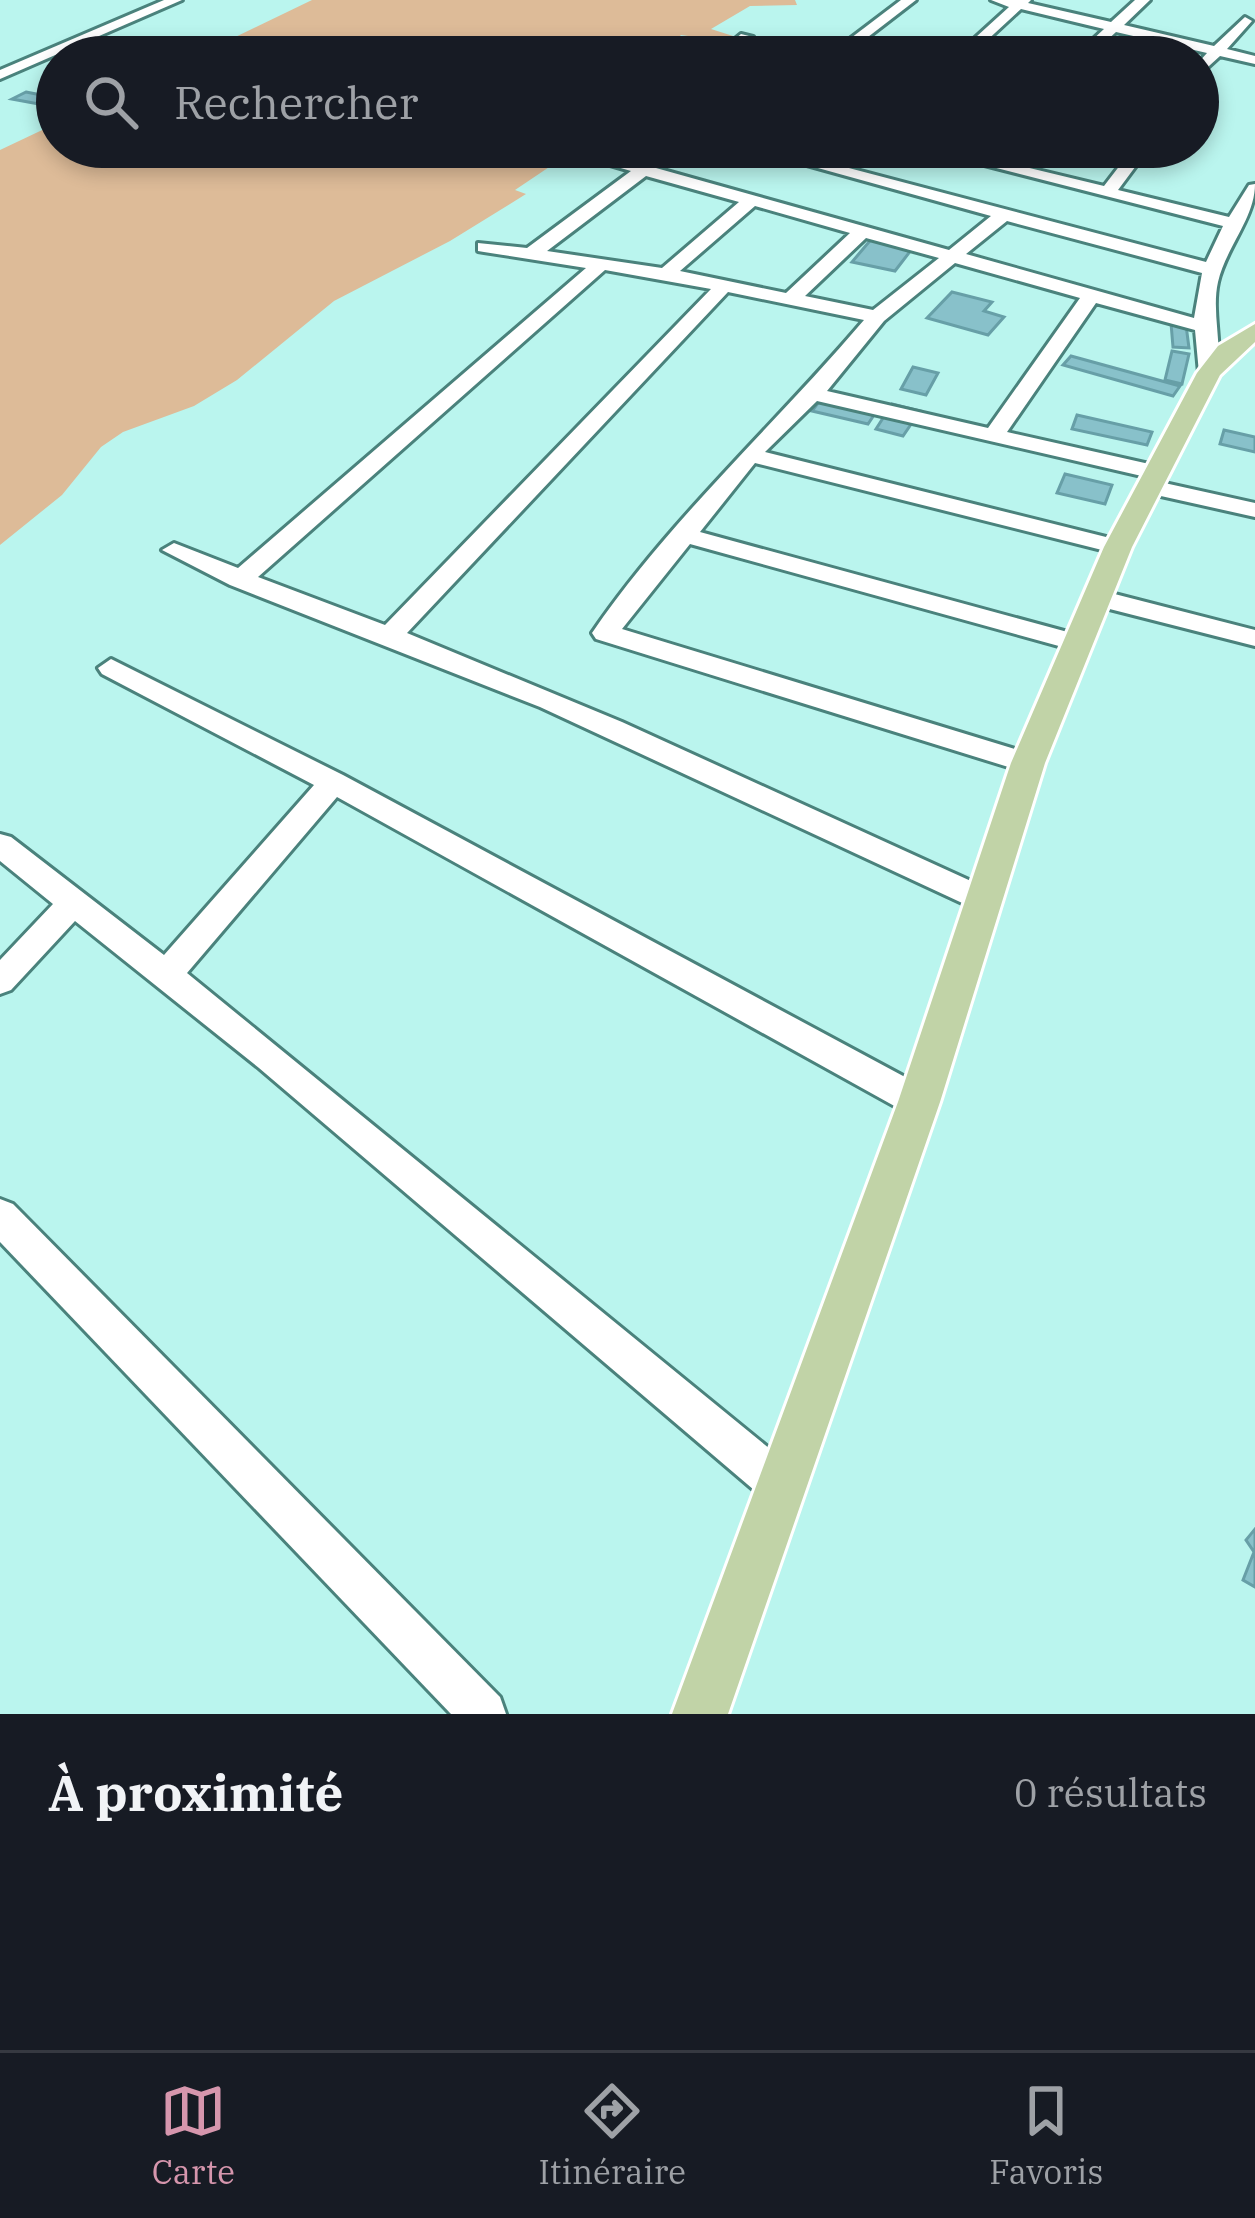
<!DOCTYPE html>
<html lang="fr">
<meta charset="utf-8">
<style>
body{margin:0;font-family:"IBM Plex Serif",serif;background:#242831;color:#f1f3f6}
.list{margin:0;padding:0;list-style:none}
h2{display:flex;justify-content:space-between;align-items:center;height:156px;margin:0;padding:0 48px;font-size:51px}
h2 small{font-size:39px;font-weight:400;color:#9ea1a6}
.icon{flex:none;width:66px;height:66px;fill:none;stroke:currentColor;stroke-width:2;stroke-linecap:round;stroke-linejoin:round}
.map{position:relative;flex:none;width:1255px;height:1714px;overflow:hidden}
.search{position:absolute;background:#171b24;box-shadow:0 6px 18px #0003;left:36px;right:36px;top:36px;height:132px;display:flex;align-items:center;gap:30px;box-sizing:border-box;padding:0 42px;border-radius:66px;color:#9ea1a6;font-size:45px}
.sheet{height:336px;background:#171b24}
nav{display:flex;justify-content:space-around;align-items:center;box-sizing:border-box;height:168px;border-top:3px solid #363941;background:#171b24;font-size:33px;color:#9ea1a6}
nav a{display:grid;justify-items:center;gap:6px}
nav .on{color:#d696ad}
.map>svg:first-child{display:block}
.green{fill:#ddbb98}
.building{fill:#88c1ca;stroke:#679fa7;stroke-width:3}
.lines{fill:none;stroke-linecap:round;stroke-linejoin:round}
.minor-casing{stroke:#4a827c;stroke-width:6}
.major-casing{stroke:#fff;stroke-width:6}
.minor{fill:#fff;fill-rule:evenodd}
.major{fill:#c1d3a7;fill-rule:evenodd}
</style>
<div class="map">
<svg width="1255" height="1714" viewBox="0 0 1255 1714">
<rect width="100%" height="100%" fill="#baf5ee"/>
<g class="green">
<path d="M 312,0 L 795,0 L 797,5 L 750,6 L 711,29 L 733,36 L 723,41 L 681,35 L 677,39 L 684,57 L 194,57 Z"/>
<path d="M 57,123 L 57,147 L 579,147 L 515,190 L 526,194 L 450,241 L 334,301 L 237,380 L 194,406 L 123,432 L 101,447 L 62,495 L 0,545 L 0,150 Z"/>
</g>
<g class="building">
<path d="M 26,92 L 57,98 L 57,100 L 44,105 L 12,99 Z"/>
<path d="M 874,236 L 915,245 L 895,271 L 852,262 Z"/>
<path d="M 952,292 L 992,302 L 984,311 L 1004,317 L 988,335 L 927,318 Z"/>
<path d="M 1171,323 L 1186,325 L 1189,348 L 1173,347 Z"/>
<path d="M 1172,351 L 1189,354 L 1182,384 L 1165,380 Z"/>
<path d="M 1071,356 L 1180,386 L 1173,396 L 1063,365 Z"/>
<path d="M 913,367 L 938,373 L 926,395 L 901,389 Z"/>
<path d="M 821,399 L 876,412 L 868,424 L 812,411 Z"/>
<path d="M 892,404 L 920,411 L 903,436 L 876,429 Z"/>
<path d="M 1077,415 L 1152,432 L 1147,445 L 1072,429 Z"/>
<path d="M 1224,430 L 1255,437 L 1255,452 L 1220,444 Z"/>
<path d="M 1065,474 L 1112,485 L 1105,504 L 1057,493 Z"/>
<path d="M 1255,1529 L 1255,1587 L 1243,1580 L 1254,1552 L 1246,1540 Z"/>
</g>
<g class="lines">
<defs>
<g id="minor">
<path d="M 164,0 L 182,0 L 0,79 L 0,70 Z"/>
<path d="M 901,0 L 916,0 L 842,57 L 826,57 Z"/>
<path d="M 991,0 L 1031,0 L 1028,3 L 1111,22 L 1135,0 L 1150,0 L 1124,25 L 1214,46 L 1245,17 L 1252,21 L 1227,49 L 1255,56 L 1255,64 L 1220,56 L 1198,76 L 1198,63 L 1207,53 L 1116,32 L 1089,57 L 1074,57 L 1104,29 L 1021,9 L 969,57 L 954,57 L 1009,7 Z"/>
<path d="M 741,34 L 753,37 L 729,57 L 713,57 Z"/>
<path d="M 664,147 L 682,147 L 656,168 L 949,250 L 991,216 L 742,147 L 769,147 L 1206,262 L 1223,226 L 914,147 L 942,147 L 1104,186 L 1134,147 L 1150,147 L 1118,190 L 1229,217 L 1249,185 L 1255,184 C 1255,218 1226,247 1218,282 C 1211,313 1224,349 1216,377 L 1199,373 L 1195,330 L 1096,303 L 1007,432 L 1167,468 L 1167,478 L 1159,480 L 817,401 L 765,452 L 1126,542 L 1126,552 L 1118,554 L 755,463 L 700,532 L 1086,637 L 1090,643 L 1086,649 L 1077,651 L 690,544 L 622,629 L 1038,756 L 1042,763 L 1038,770 L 1018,770 L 596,639 L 592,633 C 670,519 775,425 864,320 L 728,292 L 407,633 L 622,722 L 995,892 L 999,900 L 995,908 L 973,908 L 540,707 L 230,585 L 162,550 L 174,543 L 238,568 L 586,268 L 484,252 L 478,251 L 478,243 L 527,248 L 631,171 L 593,160 L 593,154 L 641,164 ZM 646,176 L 739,202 L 662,268 L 547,251 ZM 755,206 L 850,233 L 786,293 L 680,271 ZM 1007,221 L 1202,273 L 1194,318 L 966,254 ZM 866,238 L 939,258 L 873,310 L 805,296 ZM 955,263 L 1080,298 L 988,428 L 827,391 L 884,321 ZM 605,270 L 711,289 L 385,625 L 258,577 Z"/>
<path d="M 1151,480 L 1255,503 L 1255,517 L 1143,492 L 1143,482 Z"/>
<path d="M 1099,590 L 1255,630 L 1255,646 L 1090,604 L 1087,598 L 1090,592 Z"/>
<path d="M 111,659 L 343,775 L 931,1091 L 936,1102 L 931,1113 L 919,1117 L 907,1113 L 337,797 L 187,973 L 797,1471 L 803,1486 L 797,1501 L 782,1507 L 767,1501 L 259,1068 L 75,921 L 11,990 L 0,994 L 0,960 L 53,904 L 0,861 L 0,834 L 11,837 L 164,955 L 314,785 L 102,674 L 98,668 Z"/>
<path d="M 0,1199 L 13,1204 L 500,1697 L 506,1714 L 451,1714 L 0,1242 Z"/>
</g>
<path id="major" d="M 1255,324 L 1255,342 L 1220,375 L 1132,547 L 1045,763 L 940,1102 L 728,1714 L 672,1714 L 898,1102 L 1011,763 L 1104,547 L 1197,373 L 1218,346 Z"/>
</defs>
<use href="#minor" class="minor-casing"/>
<use href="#major" class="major-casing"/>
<use href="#minor" class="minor"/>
<use href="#major" class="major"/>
</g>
</svg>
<div class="search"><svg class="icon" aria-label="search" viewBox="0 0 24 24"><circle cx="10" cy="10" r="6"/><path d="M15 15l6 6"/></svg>Rechercher</div>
</div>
<section class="sheet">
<h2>À proximité<small>0 résultats</small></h2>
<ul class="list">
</ul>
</section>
<nav>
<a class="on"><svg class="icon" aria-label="map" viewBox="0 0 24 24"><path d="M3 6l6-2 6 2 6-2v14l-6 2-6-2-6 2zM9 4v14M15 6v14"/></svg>Carte</a>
<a><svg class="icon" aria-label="directions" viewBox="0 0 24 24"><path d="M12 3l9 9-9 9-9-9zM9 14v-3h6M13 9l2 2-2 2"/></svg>Itinéraire</a>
<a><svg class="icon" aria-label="saved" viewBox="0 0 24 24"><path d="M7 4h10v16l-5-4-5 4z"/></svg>Favoris</a>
</nav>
